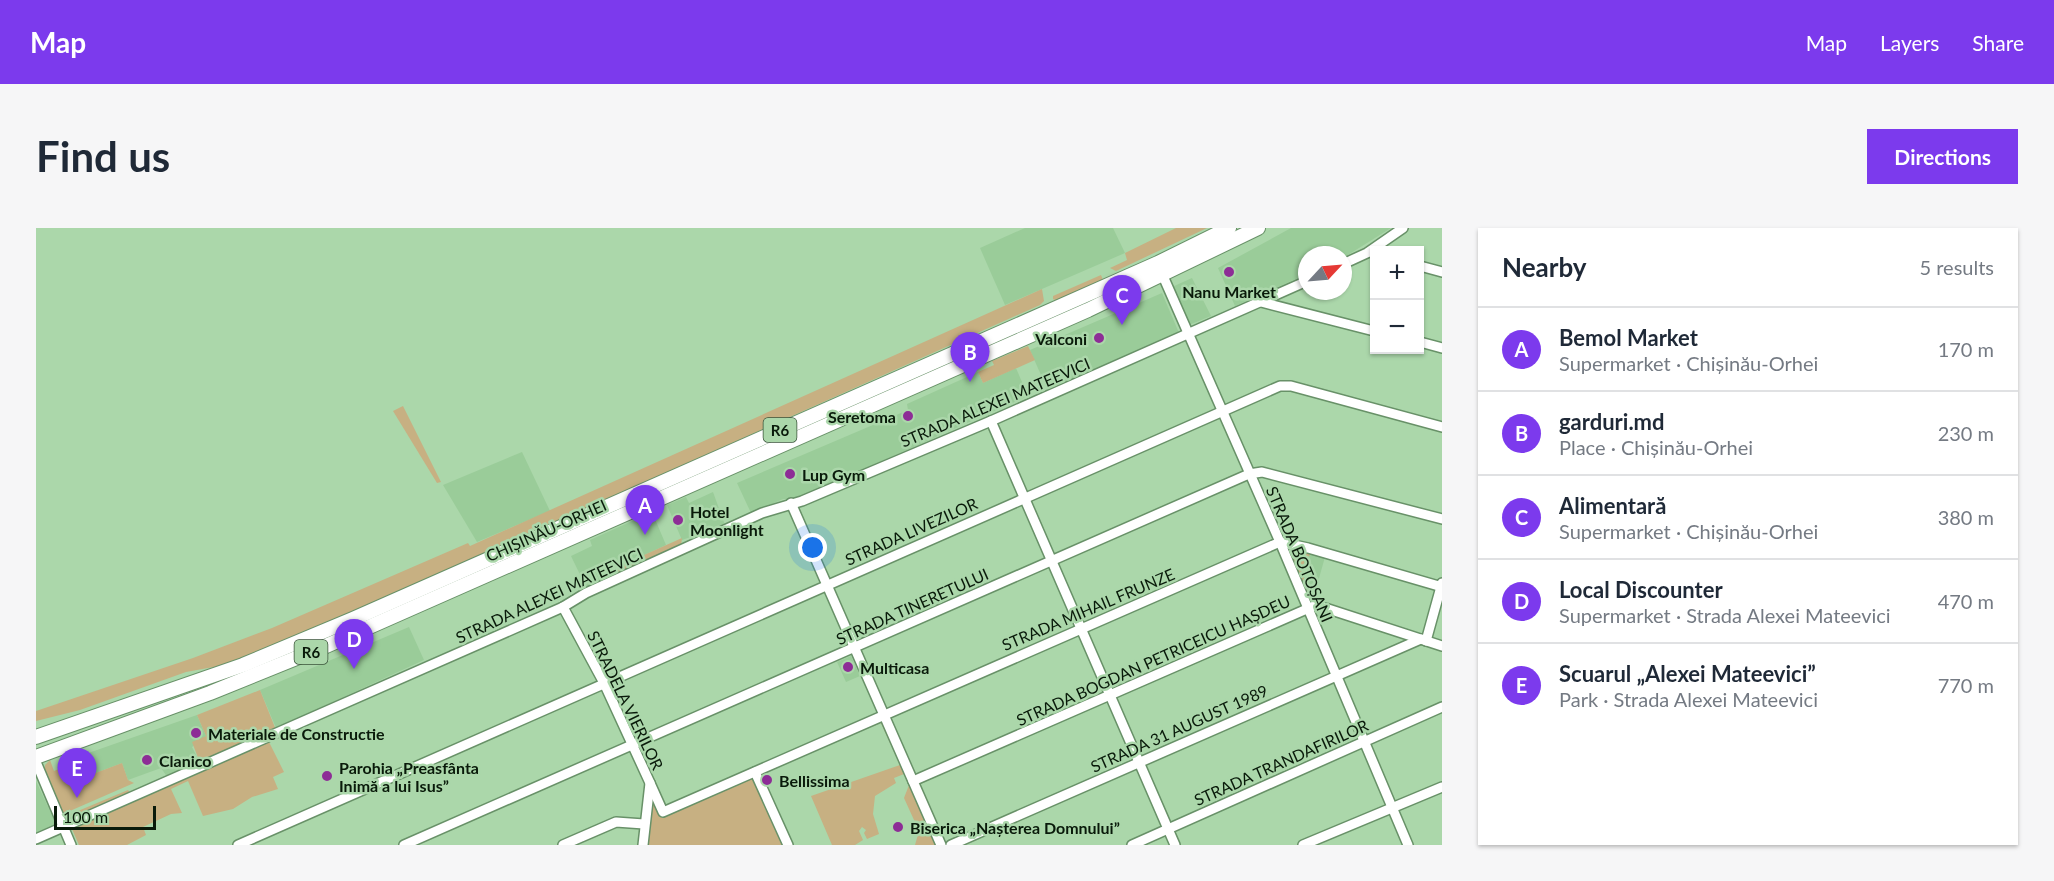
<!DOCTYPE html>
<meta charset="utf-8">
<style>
body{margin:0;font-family:Lato,sans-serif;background:#f6f6f7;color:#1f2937}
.controls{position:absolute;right:18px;top:18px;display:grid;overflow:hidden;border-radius:0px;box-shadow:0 2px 4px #0004}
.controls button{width:54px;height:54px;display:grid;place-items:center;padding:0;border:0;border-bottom:2px solid #e0e1e3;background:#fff;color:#1f2937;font:30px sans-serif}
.compass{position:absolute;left:1262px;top:18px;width:54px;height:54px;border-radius:50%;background:#fff;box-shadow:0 2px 4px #0004;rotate:64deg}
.scale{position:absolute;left:18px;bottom:15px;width:102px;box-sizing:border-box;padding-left:6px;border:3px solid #091a0a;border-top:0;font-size:16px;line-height:21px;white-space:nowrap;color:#091a0a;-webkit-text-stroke:4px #abd7aa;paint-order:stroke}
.you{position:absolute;left:777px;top:320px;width:21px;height:21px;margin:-15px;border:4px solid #fff;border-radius:50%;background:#1a73e8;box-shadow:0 0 0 9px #1a73e833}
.badge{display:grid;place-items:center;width:39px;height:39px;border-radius:50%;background:#7c3aed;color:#fff;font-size:20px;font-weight:700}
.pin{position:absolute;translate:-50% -50px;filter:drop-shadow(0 2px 3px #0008)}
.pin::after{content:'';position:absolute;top:32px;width:21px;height:18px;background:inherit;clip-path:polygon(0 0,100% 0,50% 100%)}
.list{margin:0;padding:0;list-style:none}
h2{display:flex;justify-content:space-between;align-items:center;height:78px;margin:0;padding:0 24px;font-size:26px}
h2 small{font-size:20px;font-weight:400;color:#747a83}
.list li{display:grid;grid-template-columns:39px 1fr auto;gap:18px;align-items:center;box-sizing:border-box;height:84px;padding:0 24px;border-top:2px solid #e0e1e3}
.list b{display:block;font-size:22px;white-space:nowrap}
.list p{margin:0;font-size:20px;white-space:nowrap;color:#747a83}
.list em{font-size:20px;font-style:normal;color:#747a83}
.map{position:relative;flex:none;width:1406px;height:617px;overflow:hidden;border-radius:0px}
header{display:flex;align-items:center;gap:36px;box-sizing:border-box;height:84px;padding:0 30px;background:#7c3aed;color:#fff}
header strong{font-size:28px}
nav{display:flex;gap:33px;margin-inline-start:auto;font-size:21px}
.intro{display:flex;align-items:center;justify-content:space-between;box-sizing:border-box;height:144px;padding:0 36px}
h1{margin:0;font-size:42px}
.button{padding:15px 27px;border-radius:0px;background:#7c3aed;color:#fff;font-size:21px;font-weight:700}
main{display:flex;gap:36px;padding:0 36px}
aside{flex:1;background:#fff;border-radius:0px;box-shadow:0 2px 4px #0004}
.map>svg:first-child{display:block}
.built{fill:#9acc99}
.green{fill:#c7b082}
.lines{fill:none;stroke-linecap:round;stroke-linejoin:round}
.minor-casing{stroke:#689168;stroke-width:12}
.highway-casing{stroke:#689168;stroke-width:16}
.minor{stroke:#fff;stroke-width:9}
.highway{stroke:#fff;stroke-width:14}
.poi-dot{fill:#8d2d96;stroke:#abd7aa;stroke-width:2}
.labels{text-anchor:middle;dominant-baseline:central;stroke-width:5;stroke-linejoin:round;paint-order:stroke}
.shield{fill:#abd7aa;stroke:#3a533a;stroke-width:1.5}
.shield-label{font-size:15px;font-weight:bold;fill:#091a0a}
.poi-label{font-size:16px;font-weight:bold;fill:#091a0a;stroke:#abd7aa;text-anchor:start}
.street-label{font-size:16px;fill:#091a0a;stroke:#abd7aa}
</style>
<header>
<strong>Map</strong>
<nav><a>Map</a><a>Layers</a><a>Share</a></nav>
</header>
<div class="intro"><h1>Find us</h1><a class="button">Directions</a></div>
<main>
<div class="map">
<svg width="1406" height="617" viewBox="0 0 1406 617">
<rect width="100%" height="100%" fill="#abd7aa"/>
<g class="built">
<path d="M 989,0 L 1077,0 L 1089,25 L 969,77 L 944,20 Z"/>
<path d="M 1255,0 L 1355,0 L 1307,30 L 1307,27 L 1271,27 L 1271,46 L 1199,78 L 1182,40 Z"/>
<path d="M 1156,50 L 1175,88 L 1153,97 L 1136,59 Z"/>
<path d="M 1126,65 L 1143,105 L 1012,163 L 994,122 Z"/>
<path d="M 980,140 L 992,168 L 778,263 L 759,271 L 747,271 L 715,285 L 701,255 L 872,182 L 871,176 L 942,144 L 947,155 Z"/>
<path d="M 486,224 L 514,283 L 441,314 L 407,257 Z"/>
<path d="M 677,264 L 689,297 L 646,312 L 631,277 L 650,269 L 653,275 Z"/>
<path d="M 616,284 L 630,317 L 571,344 L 572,348 L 550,359 L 535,328 L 556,318 L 554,312 Z"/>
<path d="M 1272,323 L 1289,329 L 1278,368 L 1272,367 L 1256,330 Z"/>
<path d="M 373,399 L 388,432 L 240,500 L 224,462 Z"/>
<path d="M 815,428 L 824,448 L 810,454 L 801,434 Z"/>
<path d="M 161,487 L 170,508 L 156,519 L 164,535 L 132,550 L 125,540 L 92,552 L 86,535 L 49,549 L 41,529 Z"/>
<path d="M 0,553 L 20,596 L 19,600 L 0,608 Z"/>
</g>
<g class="green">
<path d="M 1140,0 L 1171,0 L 1080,43 L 1074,40 L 1091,32 L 1089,25 Z"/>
<path d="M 1065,47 L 1067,52 L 1021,73 L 1017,71 L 1017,68 Z"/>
<path d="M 1006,61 L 1008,73 L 1004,77 L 270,406 L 183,438 L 150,444 L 44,482 L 0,493 L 0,483 L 157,430 L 236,400 L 432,315 L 434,318 Z"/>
<path d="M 992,118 L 999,132 L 947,155 L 942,144 L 958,137 L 956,133 Z"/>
<path d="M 367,178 L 405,254 L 401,255 L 357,183 Z"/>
<path d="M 646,310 L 645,318 L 573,351 L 570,344 Z"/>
<path d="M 1272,323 L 1276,325 L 1268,333 L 1270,344 L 1267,346 L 1274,368 L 1256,330 Z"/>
<path d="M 224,462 L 240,502 L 164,535 L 156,514 L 170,508 L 161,487 Z"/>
<path d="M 845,493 L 872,549 L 871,553 L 868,546 L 858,550 L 860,555 L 839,568 L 837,586 L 843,606 L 831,611 L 828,605 L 830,602 L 826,599 L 823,603 L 827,612 L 819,617 L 796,617 L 775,568 L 864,537 L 845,495 L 820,505 L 819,503 Z"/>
<path d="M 233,514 L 248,544 L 237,549 L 242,561 L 216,569 L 197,581 L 167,588 L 152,553 L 135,561 L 146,585 L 135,586 L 107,599 L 110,607 L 91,617 L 43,617 L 36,601 Z"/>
<path d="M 14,532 L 18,543 L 23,541 L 26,548 L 44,539 L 49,549 L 86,535 L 92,552 L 98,555 L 27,586 L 9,543 L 9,537 Z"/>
<path d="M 718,549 L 748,617 L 611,617 L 616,564 L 626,590 Z"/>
<path d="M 873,557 L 876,558 L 902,617 L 879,617 L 883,603 L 868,570 Z"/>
<path d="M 92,562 L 95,566 L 33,594 L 30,588 Z"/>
</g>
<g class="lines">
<defs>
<g id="minor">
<path d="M 1307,36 L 1331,25 L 1367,0"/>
<path d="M 1384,38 L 1406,44"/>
<path d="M 1127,48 L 1244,314 L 1372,617"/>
<path d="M 1225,74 L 1338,103"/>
<path d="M 1384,114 L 1406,120"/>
<path d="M 955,193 L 1139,617"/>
<path d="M 755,275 L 905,617"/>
<path d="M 527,379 L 568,455 L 614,555 L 607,617"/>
<path d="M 1390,413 L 1406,355"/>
<path d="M 0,534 L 35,617"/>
<path d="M 719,544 L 752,617"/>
<path d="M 877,553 L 1280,377 L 1406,418"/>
<path d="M 614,555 L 627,584 L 1244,314 L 1272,320 L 1406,359"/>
<path d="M 0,611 L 527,379 L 550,365 L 726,285 L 766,273 L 955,193 L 1271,53"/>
<path d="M 202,617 L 1244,158 L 1255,158 L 1406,199"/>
<path d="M 368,617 L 1213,246 L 1226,244 L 1406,291"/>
<path d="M 527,617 L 580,594 L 608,596"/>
<path d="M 915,617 L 1385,411"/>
<path d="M 1096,617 L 1406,479"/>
<path d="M 1267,617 L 1406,559"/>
</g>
<g id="highway">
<path d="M 0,509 L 207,437 L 317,391 L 1122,35 L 1193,0"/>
<path d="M 0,529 L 174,465 L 290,418 L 1052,82 L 1222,0"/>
</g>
</defs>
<use href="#minor" class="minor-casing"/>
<use href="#highway" class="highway-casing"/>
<use href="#minor" class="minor"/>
<use href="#highway" class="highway"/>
</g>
<g class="poi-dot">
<circle cx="1193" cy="44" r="6"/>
<circle cx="1063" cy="110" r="6"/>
<circle cx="872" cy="188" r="6"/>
<circle cx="754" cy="246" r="6"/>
<circle cx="642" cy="292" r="6"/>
<circle cx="812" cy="439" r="6"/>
<circle cx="160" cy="505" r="6"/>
<circle cx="111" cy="532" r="6"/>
<circle cx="291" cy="548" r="6"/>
<circle cx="731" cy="552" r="6"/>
<circle cx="862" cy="599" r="6"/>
</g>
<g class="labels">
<g class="shield">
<rect x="727.5" y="190" width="33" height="24" rx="4.5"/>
<rect x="258.5" y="412" width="33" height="24" rx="4.5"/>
</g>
<g class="shield-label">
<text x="744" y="202">R6</text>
<text x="275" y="424">R6</text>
</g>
<g class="poi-label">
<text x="1193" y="63" text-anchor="middle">Nanu Market</text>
<text x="1051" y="110" text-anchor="end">Valconi</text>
<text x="860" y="188" text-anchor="end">Seretoma</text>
<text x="766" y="246">Lup Gym</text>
<text x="654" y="283">Hotel<tspan x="654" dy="18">Moonlight</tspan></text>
<text x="824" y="439">Multicasa</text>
<text x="172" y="505">Materiale de Constructie</text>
<text x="123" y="532">Clanico</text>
<text x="303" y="539">Parohia „Preasfânta<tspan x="303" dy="18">Inimă a lui Isus”</tspan></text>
<text x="743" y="552">Bellissima</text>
<text x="874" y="599">Biserica „Nașterea Domnului”</text>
</g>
<g class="street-label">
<text transform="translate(959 174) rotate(-23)">STRADA ALEXEI MATEEVICI</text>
<text transform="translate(510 302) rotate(-24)">CHIȘINĂU-ORHEI</text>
<text transform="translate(875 303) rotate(-24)">STRADA LIVEZILOR</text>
<text transform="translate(1264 326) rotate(67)">STRADA BOTOȘANI</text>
<text transform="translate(513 367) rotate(-25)">STRADA ALEXEI MATEEVICI</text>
<text transform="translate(876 378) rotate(-24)">STRADA TINERETULUI</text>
<text transform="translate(1052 381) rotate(-23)">STRADA MIHAIL FRUNZE</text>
<text transform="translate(1117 432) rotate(-24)">STRADA BOGDAN PETRICEICU HAȘDEU</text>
<text transform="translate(590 472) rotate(64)">STRADELA VIERILOR</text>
<text transform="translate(1143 500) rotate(-24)">STRADA 31 AUGUST 1989</text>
<text transform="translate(1245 534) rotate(-24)">STRADA TRANDAFIRILOR</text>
</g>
</g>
</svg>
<div class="controls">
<button>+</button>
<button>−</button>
</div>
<svg class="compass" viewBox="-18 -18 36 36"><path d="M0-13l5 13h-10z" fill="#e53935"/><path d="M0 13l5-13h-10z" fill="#747a83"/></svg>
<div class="scale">100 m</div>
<div class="you"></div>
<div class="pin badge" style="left:609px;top:307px">A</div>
<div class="pin badge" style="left:934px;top:154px">B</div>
<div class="pin badge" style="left:1086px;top:97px">C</div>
<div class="pin badge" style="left:318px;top:441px">D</div>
<div class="pin badge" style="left:41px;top:570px">E</div>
</div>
<aside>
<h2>Nearby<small>5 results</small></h2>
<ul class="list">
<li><span class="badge">A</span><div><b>Bemol Market</b><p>Supermarket · Chișinău-Orhei</p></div><em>170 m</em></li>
<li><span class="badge">B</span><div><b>garduri.md</b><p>Place · Chișinău-Orhei</p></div><em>230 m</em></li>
<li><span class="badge">C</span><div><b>Alimentară</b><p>Supermarket · Chișinău-Orhei</p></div><em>380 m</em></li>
<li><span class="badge">D</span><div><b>Local Discounter</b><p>Supermarket · Strada Alexei Mateevici</p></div><em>470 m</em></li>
<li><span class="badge">E</span><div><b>Scuarul „Alexei Mateevici”</b><p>Park · Strada Alexei Mateevici</p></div><em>770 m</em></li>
</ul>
</aside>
</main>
